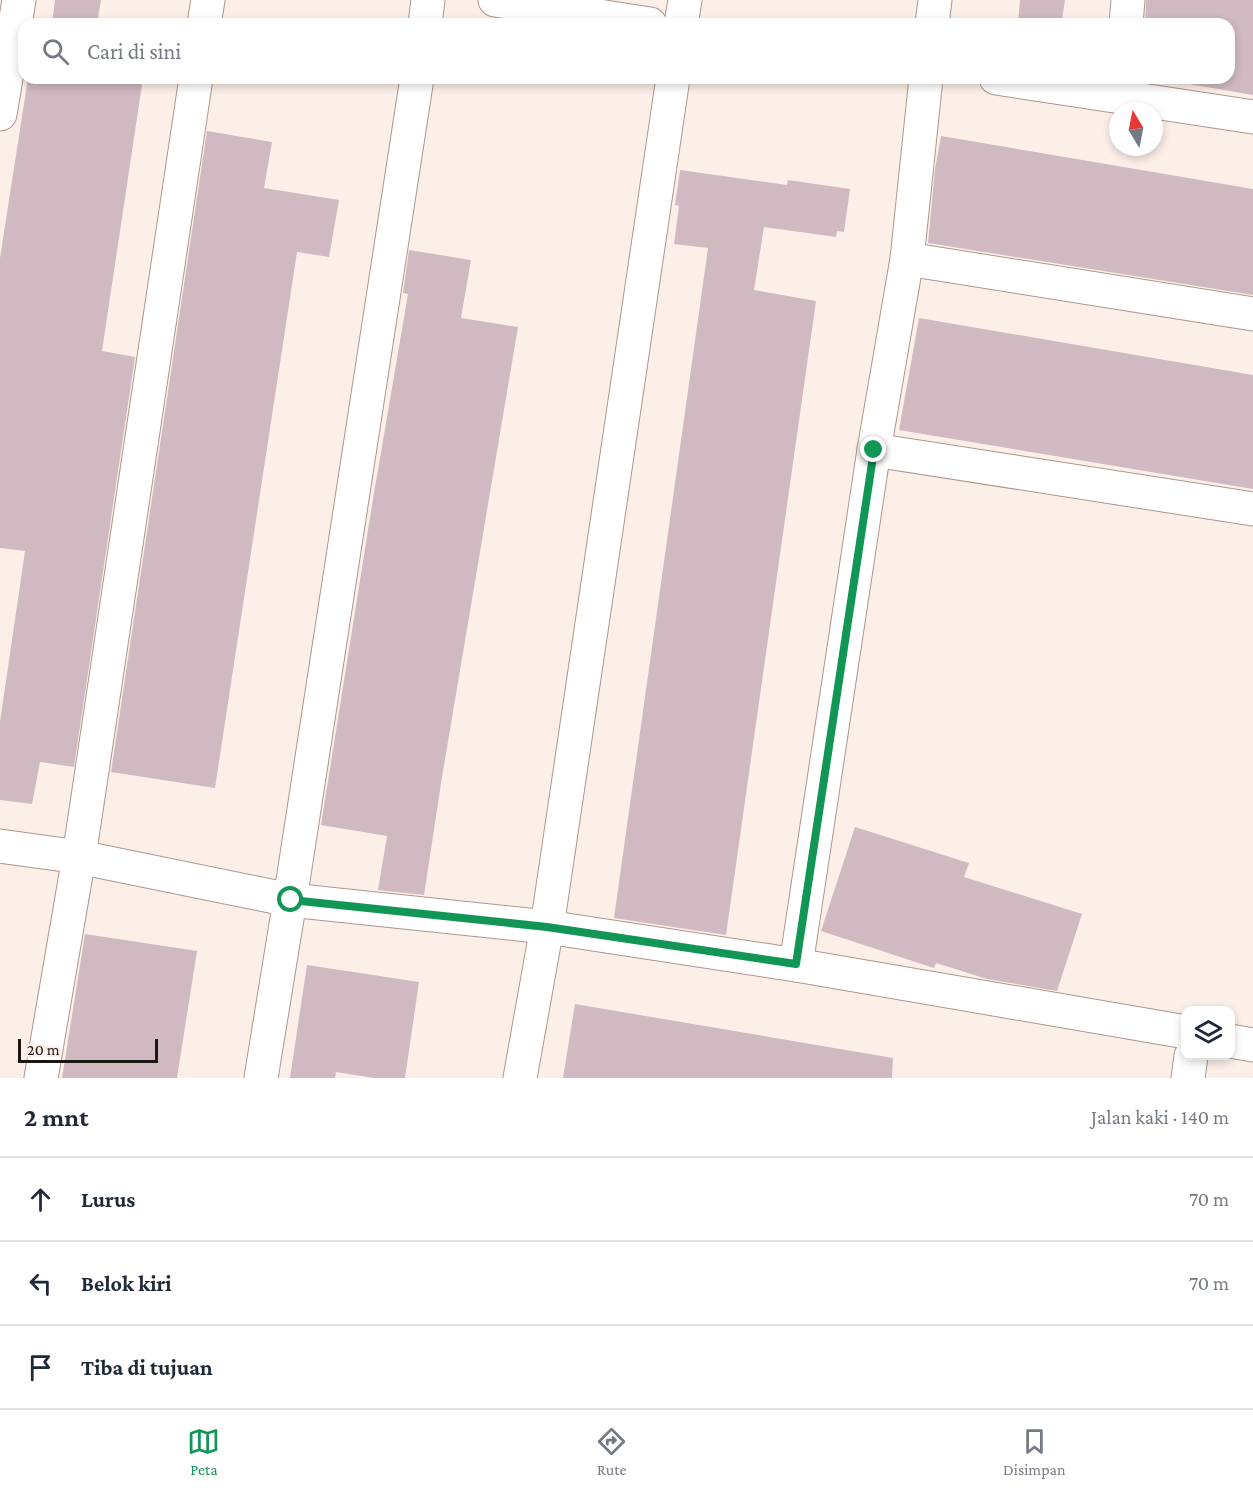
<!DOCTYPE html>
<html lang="id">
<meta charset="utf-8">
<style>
body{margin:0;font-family:"Crimson Pro",serif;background:#f6f6f7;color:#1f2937}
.controls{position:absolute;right:18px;bottom:18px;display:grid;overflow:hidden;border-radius:12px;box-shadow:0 3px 9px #0003}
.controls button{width:54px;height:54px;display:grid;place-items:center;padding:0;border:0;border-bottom:2px solid #e0e1e3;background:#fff;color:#1f2937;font:30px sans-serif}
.compass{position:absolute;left:1109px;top:102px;width:54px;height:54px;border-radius:50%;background:#fff;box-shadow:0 3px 9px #0003;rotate:350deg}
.scale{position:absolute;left:18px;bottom:15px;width:140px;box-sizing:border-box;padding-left:6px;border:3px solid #1c1510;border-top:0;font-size:16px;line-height:21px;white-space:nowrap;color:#1c1510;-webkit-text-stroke:4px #fcefe8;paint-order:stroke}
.stop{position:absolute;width:18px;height:18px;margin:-14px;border:4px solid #129656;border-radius:50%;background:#fff}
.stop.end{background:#129656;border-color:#fff;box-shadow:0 2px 6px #0008}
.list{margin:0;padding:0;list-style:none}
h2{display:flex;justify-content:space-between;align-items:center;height:78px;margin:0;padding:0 24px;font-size:26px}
h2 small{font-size:20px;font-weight:400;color:#747a83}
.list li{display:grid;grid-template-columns:39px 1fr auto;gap:18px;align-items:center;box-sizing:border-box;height:84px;padding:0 24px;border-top:2px solid #e0e1e3}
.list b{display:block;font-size:22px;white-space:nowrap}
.list em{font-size:20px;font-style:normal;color:#747a83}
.icon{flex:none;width:33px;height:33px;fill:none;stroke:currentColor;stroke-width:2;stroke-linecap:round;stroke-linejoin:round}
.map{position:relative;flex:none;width:1253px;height:1078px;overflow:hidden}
.search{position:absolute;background:#fff;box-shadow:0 3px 9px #0003;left:18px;right:18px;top:18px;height:66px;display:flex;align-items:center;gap:15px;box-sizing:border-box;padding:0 21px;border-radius:18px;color:#747a83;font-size:22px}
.sheet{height:330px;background:#fff}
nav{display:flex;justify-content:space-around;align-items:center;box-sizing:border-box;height:84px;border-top:2px solid #e0e1e3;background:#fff;font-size:16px;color:#747a83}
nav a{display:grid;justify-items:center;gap:3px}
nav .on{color:#129656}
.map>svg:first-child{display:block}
.building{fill:#d1b9c1}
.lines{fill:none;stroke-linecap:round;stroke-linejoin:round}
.minor-casing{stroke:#ab978c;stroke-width:35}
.minor{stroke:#fff;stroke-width:33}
.route{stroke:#129656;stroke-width:8}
</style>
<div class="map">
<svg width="1253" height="1078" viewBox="0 0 1253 1078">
<rect width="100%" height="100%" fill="#fcefe8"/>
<g class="building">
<path d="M 55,0 L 101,0 L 97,24 L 52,24 Z"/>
<path d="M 1020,0 L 1065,0 L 1062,20 L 1087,24 L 1018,24 Z"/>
<path d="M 1146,0 L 1253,0 L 1253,95 L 1154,78 L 1229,78 L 1229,24 L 1145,24 Z"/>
<path d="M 28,78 L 143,78 L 102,351 L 135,357 L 74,767 L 40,762 L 32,804 L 0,800 L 0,722 L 25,551 L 0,548 L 0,258 Z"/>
<path d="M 207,131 L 272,142 L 264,188 L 339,200 L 329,257 L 297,252 L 215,788 L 111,772 Z"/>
<path d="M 941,136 L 1253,189 L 1253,295 L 928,243 L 935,169 Z"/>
<path d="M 680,170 L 787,185 L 788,180 L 850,189 L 844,232 L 837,231 L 836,237 L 764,227 L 754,290 L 816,301 L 726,935 L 614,918 L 708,248 L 674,244 L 679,206 L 675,205 Z"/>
<path d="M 409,250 L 471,260 L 461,318 L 518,327 L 442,777 L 424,895 L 378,890 L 387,836 L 321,825 L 372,505 L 408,294 L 403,293 Z"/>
<path d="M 919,318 L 1253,375 L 1253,489 L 899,430 Z"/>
<path d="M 855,827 L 969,863 L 964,877 L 1082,914 L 1057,991 L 987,979 L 936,963 L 934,968 L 821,931 Z"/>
<path d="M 85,934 L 197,951 L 177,1078 L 62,1078 Z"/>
<path d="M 307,965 L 419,982 L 405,1078 L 374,1078 L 336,1072 L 335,1078 L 290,1078 Z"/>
<path d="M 575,1004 L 893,1058 L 892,1078 L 563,1078 Z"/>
</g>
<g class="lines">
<defs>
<g id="minor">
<path d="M 495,0 L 650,24"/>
<path d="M 204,24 L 208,0"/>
<path d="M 425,24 L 428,0"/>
<path d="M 681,24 L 685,0"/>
<path d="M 932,24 L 935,0"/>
<path d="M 1126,24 L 1128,0"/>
<path d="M 996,78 L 1253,117"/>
<path d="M 0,114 L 19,0"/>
<path d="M 907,259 L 1253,314"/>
<path d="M 874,450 L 1253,509"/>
<path d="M 0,846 L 79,857 L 290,900 L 547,927 L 796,965 L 1186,1032"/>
<path d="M 796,965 L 874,450 L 907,259 L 926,78"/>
<path d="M 1230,1041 L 1253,1045"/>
<path d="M 41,1078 L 79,857 L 196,78"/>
<path d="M 261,1078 L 290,900 L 417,78"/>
<path d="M 520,1078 L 547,927 L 673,78"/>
<path d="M 1188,1078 L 1191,1056"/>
</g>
</defs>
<use href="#minor" class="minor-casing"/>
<use href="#minor" class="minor"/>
</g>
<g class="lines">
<path class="route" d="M 291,900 L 547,927 L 796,964 L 874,450"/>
</g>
</svg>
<div class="controls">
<button><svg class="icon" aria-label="layers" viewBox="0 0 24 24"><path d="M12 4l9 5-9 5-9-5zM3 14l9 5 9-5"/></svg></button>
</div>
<svg class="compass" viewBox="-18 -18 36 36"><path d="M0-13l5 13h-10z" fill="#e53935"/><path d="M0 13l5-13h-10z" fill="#747a83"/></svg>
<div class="scale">20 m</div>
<div class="stop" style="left:291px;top:900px"></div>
<div class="stop end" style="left:874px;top:450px"></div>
<div class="search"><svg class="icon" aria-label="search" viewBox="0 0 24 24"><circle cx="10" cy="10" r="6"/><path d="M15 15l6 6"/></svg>Cari di sini</div>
</div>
<section class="sheet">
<h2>2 mnt<small>Jalan kaki · 140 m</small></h2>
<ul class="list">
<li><svg class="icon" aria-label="ahead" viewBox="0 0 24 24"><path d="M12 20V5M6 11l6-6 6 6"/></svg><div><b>Lurus</b></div><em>70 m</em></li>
<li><svg class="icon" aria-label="left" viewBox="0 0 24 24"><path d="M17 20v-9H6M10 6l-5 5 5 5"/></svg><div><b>Belok kiri</b></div><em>70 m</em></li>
<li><svg class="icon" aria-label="arrive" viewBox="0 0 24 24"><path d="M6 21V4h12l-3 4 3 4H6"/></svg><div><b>Tiba di tujuan</b></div></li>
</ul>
</section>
<nav>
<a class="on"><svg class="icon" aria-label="map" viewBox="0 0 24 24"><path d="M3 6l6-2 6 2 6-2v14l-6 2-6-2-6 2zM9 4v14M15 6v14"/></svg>Peta</a>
<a><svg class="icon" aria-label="directions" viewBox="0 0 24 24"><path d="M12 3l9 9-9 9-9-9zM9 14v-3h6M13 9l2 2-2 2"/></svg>Rute</a>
<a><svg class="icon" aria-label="saved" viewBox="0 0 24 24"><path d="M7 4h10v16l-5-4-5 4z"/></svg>Disimpan</a>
</nav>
